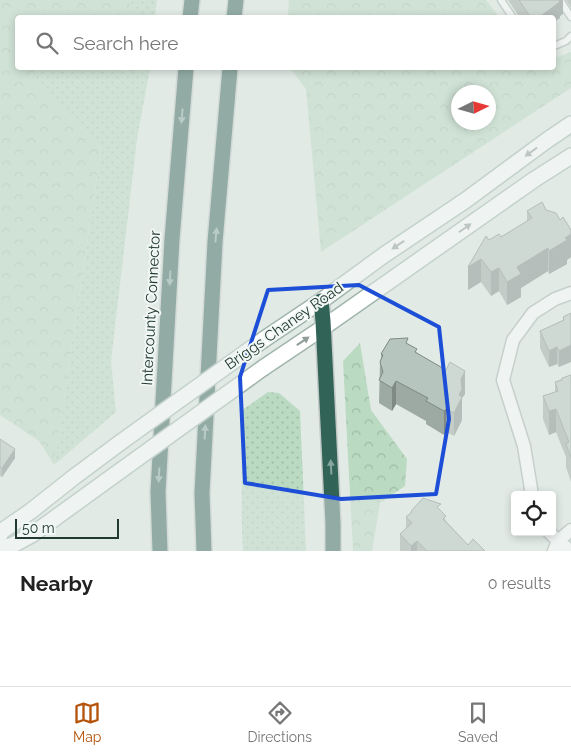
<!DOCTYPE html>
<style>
body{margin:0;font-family:Raleway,sans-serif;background:#f6f6f6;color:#222}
.controls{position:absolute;right:15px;bottom:15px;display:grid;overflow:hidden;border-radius:5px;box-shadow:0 2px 8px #0003}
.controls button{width:45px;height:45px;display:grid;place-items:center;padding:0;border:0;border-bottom:1px solid #e0e0e0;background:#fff;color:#222;font:25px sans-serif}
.compass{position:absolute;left:451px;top:85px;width:45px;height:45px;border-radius:50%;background:#fff;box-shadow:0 2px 8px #0003;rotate:85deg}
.scale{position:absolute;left:15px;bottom:12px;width:104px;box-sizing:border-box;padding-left:5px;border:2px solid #223932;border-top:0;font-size:14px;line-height:18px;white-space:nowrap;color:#223932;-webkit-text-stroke:4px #f1f7f4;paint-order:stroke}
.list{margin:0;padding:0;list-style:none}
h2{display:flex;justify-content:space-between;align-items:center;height:65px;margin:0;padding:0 20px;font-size:21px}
h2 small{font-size:16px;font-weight:400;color:#767676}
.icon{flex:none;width:28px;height:28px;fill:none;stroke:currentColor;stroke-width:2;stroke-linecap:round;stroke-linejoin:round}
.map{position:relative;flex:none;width:571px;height:551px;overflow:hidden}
.search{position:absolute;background:#fff;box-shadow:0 2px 8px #0003;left:15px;right:15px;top:15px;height:55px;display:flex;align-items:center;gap:12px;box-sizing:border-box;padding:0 18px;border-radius:5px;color:#767676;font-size:19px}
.sheet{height:135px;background:#fff}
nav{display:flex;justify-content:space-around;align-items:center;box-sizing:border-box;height:70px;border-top:1px solid #e0e0e0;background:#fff;font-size:14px;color:#767676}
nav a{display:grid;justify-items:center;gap:2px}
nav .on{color:#b45309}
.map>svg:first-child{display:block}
.grass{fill:url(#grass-dots)}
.forest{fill:url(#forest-crowns);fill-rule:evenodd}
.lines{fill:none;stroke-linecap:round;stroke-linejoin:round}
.lane-casing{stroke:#a4b1ac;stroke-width:9}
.street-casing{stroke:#a4b1ac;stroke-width:15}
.secondary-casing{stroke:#a0b5ad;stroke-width:18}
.highway-casing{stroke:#c1c8c6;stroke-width:18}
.lane{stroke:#fff;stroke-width:6}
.street{stroke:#fff;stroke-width:12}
.secondary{stroke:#fff;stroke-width:15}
.highway{stroke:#316357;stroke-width:15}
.secondary-bridge-casing{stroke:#a0b5ad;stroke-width:18;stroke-linecap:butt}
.secondary-bridge{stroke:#fff;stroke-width:15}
.wall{fill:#9da9a3}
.shaded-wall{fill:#7f8a85}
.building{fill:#b6c5be;stroke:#7f8a85}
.oneway{fill:#87a69e}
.oneway2{fill:#909c98}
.marked{fill:none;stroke:#1d4ed8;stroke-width:4;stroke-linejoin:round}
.labels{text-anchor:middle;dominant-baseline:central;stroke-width:4;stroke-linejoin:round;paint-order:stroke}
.street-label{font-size:15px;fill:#223932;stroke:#f1f7f4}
</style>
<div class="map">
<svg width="571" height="551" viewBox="0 0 571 551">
<defs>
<pattern id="grass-dots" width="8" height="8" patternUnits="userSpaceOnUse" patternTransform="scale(1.25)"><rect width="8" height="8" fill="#bbdac2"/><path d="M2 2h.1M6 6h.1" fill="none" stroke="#a0bca7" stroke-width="1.8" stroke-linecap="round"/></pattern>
<pattern id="forest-crowns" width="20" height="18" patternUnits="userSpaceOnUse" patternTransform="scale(1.25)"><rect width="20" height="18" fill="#bbdac2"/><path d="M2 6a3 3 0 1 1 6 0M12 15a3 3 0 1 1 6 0" fill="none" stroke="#a0bca7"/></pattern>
</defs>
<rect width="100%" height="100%" fill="#e1eae5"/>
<g class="grass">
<path d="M 129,0 L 157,0 L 155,17 L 134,17 Z"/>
<path d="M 35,68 L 103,68 L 149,73 L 148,68 L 150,68 L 137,139 L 111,361 L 116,412 L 54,465 L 101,148 L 33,80 Z"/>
<path d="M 268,392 L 279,393 L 300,411 L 306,551 L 243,551 L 242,532 L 241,411 Z"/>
</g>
<g class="forest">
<path d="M 0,0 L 129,0 L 134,17 L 18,18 L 18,68 L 35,68 L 34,80 L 101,148 L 54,465 L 39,441 L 0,415 Z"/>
<path d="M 289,0 L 486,0 L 499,17 L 288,17 Z"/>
<path d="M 571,52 L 571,88 L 321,252 L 306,89 L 290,68 L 554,68 L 554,58 ZM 488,92 L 488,122 L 458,122 L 458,92 Z"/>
<path d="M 103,68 L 148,68 L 150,73 Z"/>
<path d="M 360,343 L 371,410 L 407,459 L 405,486 L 380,503 L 372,551 L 353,551 L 343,361 Z"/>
</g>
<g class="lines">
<defs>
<g id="lane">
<path d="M 501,0 L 513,18"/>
<path d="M 560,0 L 571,17"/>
<path d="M 554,46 L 566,41 L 571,36"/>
</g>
<g id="street">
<path d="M 532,495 L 524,446 L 503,380 L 513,340 L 533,313 L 555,299 L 571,293"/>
<path d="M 549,532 L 558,541 L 571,551"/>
<path d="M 554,551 L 558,541 L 571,530"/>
</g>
<g id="secondary">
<path d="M 263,340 L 321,301 L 384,255 L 466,200 L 546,141 L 571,124"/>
<path d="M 263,368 L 324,327 L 535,179 L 571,156"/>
<path d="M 0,534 L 2,531 L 31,511 L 74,477 L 121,442"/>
<path d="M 0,547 L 11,546 L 33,534 L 120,471"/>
</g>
<g id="highway">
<path d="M 190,18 L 192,0"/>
<path d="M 234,18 L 236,0"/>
<path d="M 321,301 L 323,321 L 333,524 L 333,551"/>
<path d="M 160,551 L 158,492 L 172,239 L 186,68"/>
<path d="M 204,551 L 202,493 L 215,242 L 230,68"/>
</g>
</defs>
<use href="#lane" class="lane-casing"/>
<use href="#street" class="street-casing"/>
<use href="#secondary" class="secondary-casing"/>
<use href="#highway" class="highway-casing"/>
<use href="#lane" class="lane"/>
<use href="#street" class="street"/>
<use href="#secondary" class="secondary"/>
<use href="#highway" class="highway"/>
<defs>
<g id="secondary-bridge">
<path d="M 121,442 L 263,340"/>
<path d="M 120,471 L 263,368"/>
</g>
</defs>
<use href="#secondary-bridge" class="secondary-bridge-casing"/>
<use href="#secondary-bridge" class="secondary-bridge"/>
</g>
<g class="wall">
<path d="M 508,0 L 563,0 L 563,14 L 560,16 L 560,18 L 520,18 Z"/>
<path d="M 566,0 L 571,0 L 571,8 Z"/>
<path d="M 546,210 L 560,220 L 571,230 L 571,257 L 567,260 L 567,264 L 549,274 L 548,271 L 521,288 L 521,297 L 507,305 L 499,291 L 491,296 L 481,282 L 468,290 L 489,240 L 501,237 L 527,221 L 527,211 Z"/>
<path d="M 571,313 L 559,367 L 557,364 L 549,367 L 540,348 L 540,331 L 563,320 L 563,317 Z"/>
<path d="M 408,344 L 417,353 L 465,394 L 462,398 L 462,420 L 454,436 L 446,432 L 444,435 L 426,424 L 426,421 L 396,404 L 392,411 L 379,403 L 380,362 L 381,358 L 381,354 Z"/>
<path d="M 571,375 L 571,482 L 566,467 L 566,457 L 556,432 L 549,435 L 543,419 L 543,396 L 555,392 L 555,382 Z"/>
<path d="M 0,439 L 15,458 L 2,477 L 0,476 Z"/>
<path d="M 411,511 L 441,511 L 446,521 L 468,545 L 485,551 L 400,551 L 400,534 L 406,529 L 406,517 L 411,512 Z"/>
</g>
<g class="shaded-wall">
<path d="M 560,0 L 563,0 L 563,14 L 560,16 L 560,18 L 554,22 L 554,18 L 538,18 Z"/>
<path d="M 571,234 L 571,257 L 567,260 L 567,264 L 549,274 L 549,251 L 565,238 Z"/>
<path d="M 548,248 L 548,271 L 521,288 L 521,297 L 507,305 L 507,282 L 517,267 Z"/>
<path d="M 481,259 L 481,282 L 468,290 L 468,267 Z"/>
<path d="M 499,268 L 499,291 L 491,296 L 491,272 Z"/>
<path d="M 571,345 L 571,362 L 559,367 L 559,351 Z"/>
<path d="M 557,347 L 557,364 L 549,367 L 549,351 Z"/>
<path d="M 465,371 L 465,394 L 462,398 L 462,420 L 454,436 L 454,413 L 459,395 L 461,379 Z"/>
<path d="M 396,381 L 396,404 L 392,411 L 392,388 Z"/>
<path d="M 446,409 L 446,432 L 444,435 L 444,411 Z"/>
<path d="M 556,409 L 556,432 L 549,435 L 549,411 Z"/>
<path d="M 15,449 L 15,458 L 2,477 L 2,468 Z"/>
<path d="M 417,541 L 417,551 L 411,551 L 411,546 Z"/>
</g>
<g class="building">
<path d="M 519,0 L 560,0 L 559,1 L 560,2 L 538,18 L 531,18 Z"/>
<path d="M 542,202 L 546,210 L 556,213 L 560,220 L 563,217 L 571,230 L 571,234 L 565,238 L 567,240 L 549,251 L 548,248 L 517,267 L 521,274 L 507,282 L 499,268 L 491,272 L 481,259 L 468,267 L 486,236 L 489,240 L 499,234 L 501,237 L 532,218 L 527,211 Z"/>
<path d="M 571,313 L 571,345 L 559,351 L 557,347 L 549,351 L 540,331 L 564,320 L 563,317 Z"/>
<path d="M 408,338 L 406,343 L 417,349 L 415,352 L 446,370 L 450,362 L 465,371 L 461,379 L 462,389 L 459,395 L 462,397 L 454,413 L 446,409 L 444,411 L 426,401 L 428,398 L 396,381 L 392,388 L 379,380 L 383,372 L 380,362 L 383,355 L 381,354 L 390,339 Z"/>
<path d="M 571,375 L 571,458 L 566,444 L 569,442 L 556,409 L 549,411 L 543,396 L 558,391 L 555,382 L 562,380 L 562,378 Z"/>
<path d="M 0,439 L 15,449 L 2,468 L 0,467 Z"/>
<path d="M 423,498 L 441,504 L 437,507 L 446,516 L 443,519 L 468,545 L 473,539 L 485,551 L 427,551 L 417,541 L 411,546 L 400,534 L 412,523 L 406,517 L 412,512 L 411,511 Z"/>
</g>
<defs><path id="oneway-solid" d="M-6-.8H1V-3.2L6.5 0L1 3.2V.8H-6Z" transform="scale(1.25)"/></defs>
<g class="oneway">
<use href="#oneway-solid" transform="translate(182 116) rotate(95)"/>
<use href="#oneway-solid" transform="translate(216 235) rotate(-85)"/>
<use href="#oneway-solid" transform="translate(170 278) rotate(93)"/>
<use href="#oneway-solid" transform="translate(205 432) rotate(-87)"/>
<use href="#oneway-solid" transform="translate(331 467) rotate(-93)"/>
<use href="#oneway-solid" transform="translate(159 475) rotate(93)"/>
</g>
<g class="oneway2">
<use href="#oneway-solid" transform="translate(531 152) rotate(144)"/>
<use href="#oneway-solid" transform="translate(465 228) rotate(-35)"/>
<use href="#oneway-solid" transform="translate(398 245) rotate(146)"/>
<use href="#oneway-solid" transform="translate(303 341) rotate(-34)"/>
</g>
<path d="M0 0H571V551H0ZM 359,285 L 439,327 L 449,419 L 436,494 L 341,499 L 245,483 L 240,377 L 268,290 Z" fill="#e1eae5" fill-opacity=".55" fill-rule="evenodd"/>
<path class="marked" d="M 359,285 L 439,327 L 449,419 L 436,494 L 341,499 L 245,483 L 240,377 L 268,290 Z"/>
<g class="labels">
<g class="street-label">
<text transform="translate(151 308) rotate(-87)">Intercounty Connector</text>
<text transform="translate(284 326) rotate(-35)">Briggs Chaney Road</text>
</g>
</g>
</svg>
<div class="controls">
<button><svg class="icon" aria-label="locate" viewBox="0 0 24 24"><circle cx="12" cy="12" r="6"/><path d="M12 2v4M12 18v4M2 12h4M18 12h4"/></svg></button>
</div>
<svg class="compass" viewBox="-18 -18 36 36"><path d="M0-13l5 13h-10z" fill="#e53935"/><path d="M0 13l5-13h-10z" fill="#767676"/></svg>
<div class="scale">50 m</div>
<div class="search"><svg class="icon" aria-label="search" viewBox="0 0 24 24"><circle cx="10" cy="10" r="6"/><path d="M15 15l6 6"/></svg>Search here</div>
</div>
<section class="sheet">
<h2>Nearby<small>0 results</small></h2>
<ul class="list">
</ul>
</section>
<nav>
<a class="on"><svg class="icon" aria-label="map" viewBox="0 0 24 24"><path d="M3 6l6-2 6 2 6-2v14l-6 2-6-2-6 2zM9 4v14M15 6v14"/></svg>Map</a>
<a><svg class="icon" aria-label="directions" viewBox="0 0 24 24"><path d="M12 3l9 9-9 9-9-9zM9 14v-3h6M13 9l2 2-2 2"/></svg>Directions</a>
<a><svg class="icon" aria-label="saved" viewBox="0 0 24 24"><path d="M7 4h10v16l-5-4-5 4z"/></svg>Saved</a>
</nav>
